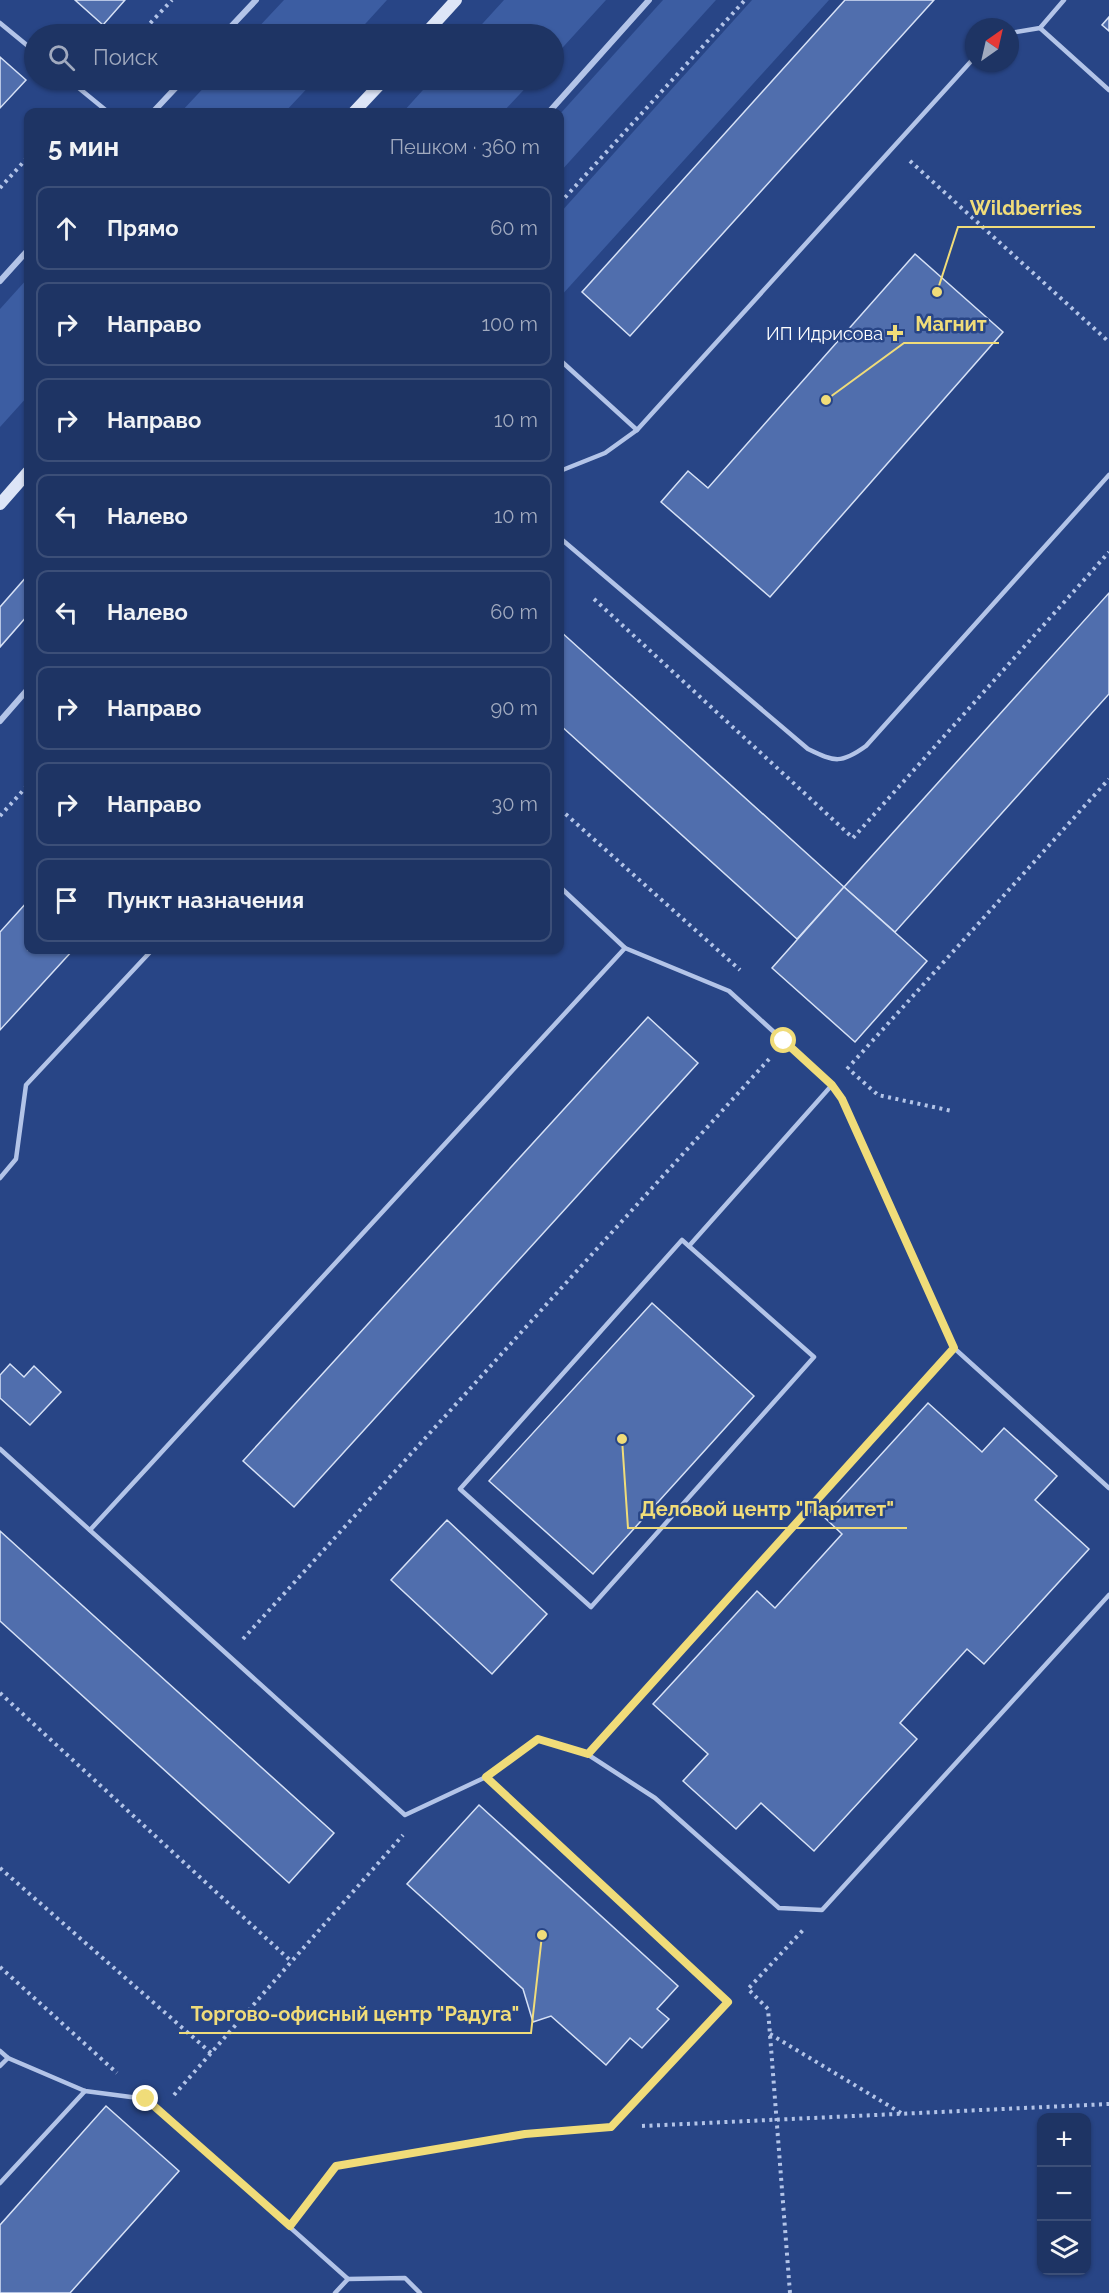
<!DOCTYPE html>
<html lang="ru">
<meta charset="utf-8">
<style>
body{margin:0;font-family:Raleway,sans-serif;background:#2b3f6d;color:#f1f3f6}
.controls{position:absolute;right:18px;bottom:18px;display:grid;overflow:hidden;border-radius:12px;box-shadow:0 2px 4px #0004}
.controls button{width:54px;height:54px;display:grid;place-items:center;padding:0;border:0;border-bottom:2px solid #3c4f78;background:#1e3464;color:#f1f3f6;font:30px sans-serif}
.compass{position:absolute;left:965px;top:18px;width:54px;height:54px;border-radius:50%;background:#1e3464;box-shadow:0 2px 4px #0004;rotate:34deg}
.stop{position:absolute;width:18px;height:18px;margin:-14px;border:4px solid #f0dc79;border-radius:50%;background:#fff}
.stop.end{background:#f0dc79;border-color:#fff;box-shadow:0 2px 6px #0008}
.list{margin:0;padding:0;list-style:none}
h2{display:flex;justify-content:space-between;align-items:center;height:78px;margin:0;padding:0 24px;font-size:26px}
h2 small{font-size:20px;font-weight:400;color:#a1aabf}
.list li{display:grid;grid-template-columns:39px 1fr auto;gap:18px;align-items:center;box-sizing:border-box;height:84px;margin:0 12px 12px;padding:0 12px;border:2px solid #3c4f78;border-radius:12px}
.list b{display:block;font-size:22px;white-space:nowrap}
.list em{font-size:20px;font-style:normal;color:#a1aabf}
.icon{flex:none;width:33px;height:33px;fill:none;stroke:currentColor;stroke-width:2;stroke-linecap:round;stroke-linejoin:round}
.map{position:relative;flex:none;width:1109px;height:2293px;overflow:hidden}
.search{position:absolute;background:#1e3464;box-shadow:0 2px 4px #0004;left:24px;top:24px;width:540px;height:66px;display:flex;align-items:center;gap:15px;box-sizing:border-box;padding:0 21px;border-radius:33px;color:#a1aabf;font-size:22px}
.panel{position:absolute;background:#1e3464;box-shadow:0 2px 4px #0004;left:24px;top:108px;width:540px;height:846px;border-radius:12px}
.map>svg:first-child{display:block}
.green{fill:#3c5da2}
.building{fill:#506ead;stroke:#d6e1f6;stroke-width:1.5}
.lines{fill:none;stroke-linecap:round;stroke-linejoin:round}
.path{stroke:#b3c4e8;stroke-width:4;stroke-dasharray:3 4.5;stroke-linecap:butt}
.service{stroke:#b3c4e8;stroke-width:4.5}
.minor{stroke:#b3c4e8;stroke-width:6}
.secondary{stroke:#dde5f7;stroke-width:12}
.route{stroke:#f0dc79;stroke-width:8}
.poi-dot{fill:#f0dc79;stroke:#284586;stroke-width:2}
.labels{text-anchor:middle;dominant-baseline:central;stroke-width:5;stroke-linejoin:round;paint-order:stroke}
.poi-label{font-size:18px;fill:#fff;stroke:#284586;text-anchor:end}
.leader{fill:none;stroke:#f0dc79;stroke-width:2}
.callout-dot{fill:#f0dc79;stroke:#284586;stroke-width:2}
.callout-label{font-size:20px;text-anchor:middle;font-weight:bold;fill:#f0dc79;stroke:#284586;stroke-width:5;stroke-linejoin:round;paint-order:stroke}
</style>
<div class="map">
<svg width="1109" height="2293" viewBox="0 0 1109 2293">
<rect width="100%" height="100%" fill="#284586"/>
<g class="green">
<path d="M 284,0 L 387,0 L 356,34 L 252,34 Z"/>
<path d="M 504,0 L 606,0 L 554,57 L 554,34 L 473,34 Z"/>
<path d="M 663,0 L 716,0 L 560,172 L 560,114 Z"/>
<path d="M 752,0 L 829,0 L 560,297 L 560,213 Z"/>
<path d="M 211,80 L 315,80 L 285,112 L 181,112 Z"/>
<path d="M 432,80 L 533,80 L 503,112 L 403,112 Z"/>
<path d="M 28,278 L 28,396 L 0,427 L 0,309 Z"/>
</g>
<g class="building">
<path d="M 75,0 L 125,0 L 103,25 Z"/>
<path d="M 845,0 L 934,0 L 630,336 L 582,292 Z"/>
<path d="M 1109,17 L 1109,31 L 1102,25 Z"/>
<path d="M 0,57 L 26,80 L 0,108 Z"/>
<path d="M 915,254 L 1003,332 L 770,597 L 661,502 L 688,471 L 708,488 Z"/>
<path d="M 28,575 L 28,615 L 0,647 L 0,607 Z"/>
<path d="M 1109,593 L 1109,694 L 895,932 L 844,887 Z"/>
<path d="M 560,631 L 844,887 L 797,939 L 560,725 Z"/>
<path d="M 844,887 L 927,961 L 855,1042 L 772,968 Z"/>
<path d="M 28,901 L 28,950 L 73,950 L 0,1030 L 0,932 Z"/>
<path d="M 648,1017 L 698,1063 L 294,1507 L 243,1461 Z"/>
<path d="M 652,1303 L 754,1396 L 593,1574 L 489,1481 Z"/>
<path d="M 10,1364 L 24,1377 L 34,1366 L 61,1392 L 30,1425 L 0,1398 L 0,1375 Z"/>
<path d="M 928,1403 L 982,1452 L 1004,1428 L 1057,1476 L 1035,1500 L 1089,1549 L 984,1664 L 967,1649 L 900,1723 L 917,1739 L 814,1851 L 761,1803 L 736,1829 L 683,1781 L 708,1754 L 653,1704 L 757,1591 L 775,1608 L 842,1534 L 824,1517 Z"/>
<path d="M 447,1520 L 547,1614 L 492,1674 L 391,1580 Z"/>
<path d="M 0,1531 L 334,1833 L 289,1883 L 0,1621 Z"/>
<path d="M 479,1805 L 678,1986 L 657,2009 L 669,2019 L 642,2048 L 630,2038 L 606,2065 L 551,2016 L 533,2022 L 523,1989 L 407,1884 Z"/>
<path d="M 106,2106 L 179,2171 L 70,2293 L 0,2293 L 0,2225 Z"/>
</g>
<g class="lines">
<g class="path">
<path d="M 140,34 L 172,0"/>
<path d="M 910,161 L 1109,342"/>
<path d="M 0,188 L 28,157"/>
<path d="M 560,203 L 745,0"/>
<path d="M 594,599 L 853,838 L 1109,552"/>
<path d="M 560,809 L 740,970"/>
<path d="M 0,816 L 28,785"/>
<path d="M 847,1069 L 1109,779"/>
<path d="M 852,1072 L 878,1095 L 952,1111"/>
<path d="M 243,1639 L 770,1058"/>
<path d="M 0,1693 L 292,1962"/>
<path d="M 502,1765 L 538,1739 L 566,1748"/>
<path d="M 0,1868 L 211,2053"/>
<path d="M 0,1967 L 117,2073"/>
<path d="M 770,2034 L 901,2113"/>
<path d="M 174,2095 L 403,1835"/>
<path d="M 642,2126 L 1109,2104"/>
<path d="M 790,2293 L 768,2009 L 748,1989 L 803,1930"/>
</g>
<g class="service">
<path d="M 0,23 L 34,51"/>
<path d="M 1040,28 L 1109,90"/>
<path d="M 1010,33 L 1040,28 L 1064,0"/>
<path d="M 69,80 L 108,112"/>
<path d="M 560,360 L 637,430 L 974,58"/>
<path d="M 560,471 L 605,453 L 637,430"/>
<path d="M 560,538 L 808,749 C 835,762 841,764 866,746 L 1109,475"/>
<path d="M 560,887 L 625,948 L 729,991 L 832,1085 L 842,1099 L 954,1348 L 1109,1488"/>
<path d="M 0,1178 L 16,1159 L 26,1085 L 152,950"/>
<path d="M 682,1240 L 814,1357 L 591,1607 L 460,1489 Z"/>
<path d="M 689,1246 L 832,1085"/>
<path d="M 954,1348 L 587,1754 L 655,1798 L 779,1908 L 822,1910 L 1109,1595"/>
<path d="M 0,1449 L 405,1815 L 486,1777 L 728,2002 L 611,2127 L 525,2134 L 336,2166 L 290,2226"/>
<path d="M 90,1530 L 625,948"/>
<path d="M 0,2051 L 8,2058 L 85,2091 L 146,2099 L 348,2279 L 405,2278 L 420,2293"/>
<path d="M 0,2066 L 8,2058"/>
<path d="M 0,2183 L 85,2091"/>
<path d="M 335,2293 L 348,2279"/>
</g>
<g class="minor">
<path d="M 224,34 L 256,0"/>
<path d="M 153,112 L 183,80"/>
<path d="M 549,112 L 649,0"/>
<path d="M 0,281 L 28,250"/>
<path d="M 0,721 L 28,689"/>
</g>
<g class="secondary">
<path d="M 425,34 L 456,0"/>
<path d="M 354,112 L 384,80"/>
<path d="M 0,504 L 28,472"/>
</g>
</g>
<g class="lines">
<path class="route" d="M 146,2099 L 290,2226 L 336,2166 L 525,2134 L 611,2127 L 728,2002 L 486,1777 L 538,1739 L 588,1754 L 954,1348 L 842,1099 L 832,1085 L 784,1041"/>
</g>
<path class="poi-dot" d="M892 324h6v6h6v6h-6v6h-6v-6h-6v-6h6z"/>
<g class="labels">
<g class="poi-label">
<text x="883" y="333">ИП Идрисова</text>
</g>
</g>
<path class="leader" d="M937 292L958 227H1095M826 400L904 343H999M622 1439L628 1528H907M542 1935L531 2033H179"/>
<g class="callout-dot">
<circle cx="937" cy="292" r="6"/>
<circle cx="826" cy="400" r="6"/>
<circle cx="622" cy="1439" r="6"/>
<circle cx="542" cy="1935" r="6"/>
</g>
<g class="callout-label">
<text x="1026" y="215">Wildberries</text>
<text x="951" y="331">Магнит</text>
<text x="767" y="1516">Деловой центр "Паритет"</text>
<text x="355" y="2021">Торгово-офисный центр "Радуга"</text>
</g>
</svg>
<div class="controls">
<button>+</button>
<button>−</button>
<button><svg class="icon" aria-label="layers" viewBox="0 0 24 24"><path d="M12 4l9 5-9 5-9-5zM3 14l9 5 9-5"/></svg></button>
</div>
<svg class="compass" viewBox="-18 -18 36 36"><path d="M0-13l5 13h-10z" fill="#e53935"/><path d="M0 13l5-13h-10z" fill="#a1aabf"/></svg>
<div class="stop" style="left:784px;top:1041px"></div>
<div class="stop end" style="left:146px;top:2099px"></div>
<div class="search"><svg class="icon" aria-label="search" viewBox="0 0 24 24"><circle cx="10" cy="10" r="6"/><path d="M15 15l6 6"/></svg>Поиск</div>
<section class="panel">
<h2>5 мин<small>Пешком · 360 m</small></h2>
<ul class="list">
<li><svg class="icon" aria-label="ahead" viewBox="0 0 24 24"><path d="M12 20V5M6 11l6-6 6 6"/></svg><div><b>Прямо</b></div><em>60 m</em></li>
<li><svg class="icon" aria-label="right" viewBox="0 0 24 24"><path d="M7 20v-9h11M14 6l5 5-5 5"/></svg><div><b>Направо</b></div><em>100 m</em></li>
<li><svg class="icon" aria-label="right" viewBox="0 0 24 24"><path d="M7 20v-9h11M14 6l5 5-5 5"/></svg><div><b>Направо</b></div><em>10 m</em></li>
<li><svg class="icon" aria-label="left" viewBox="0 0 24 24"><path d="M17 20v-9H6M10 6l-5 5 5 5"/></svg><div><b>Налево</b></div><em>10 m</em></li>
<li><svg class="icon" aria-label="left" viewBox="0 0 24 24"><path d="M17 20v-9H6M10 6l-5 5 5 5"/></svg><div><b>Налево</b></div><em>60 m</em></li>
<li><svg class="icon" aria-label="right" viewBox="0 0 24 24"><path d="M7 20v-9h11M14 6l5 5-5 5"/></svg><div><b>Направо</b></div><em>90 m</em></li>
<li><svg class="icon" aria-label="right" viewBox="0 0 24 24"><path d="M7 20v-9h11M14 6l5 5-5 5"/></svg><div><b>Направо</b></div><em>30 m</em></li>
<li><svg class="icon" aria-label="arrive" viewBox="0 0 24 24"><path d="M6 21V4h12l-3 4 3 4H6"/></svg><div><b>Пункт назначения</b></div></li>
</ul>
</section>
</div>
